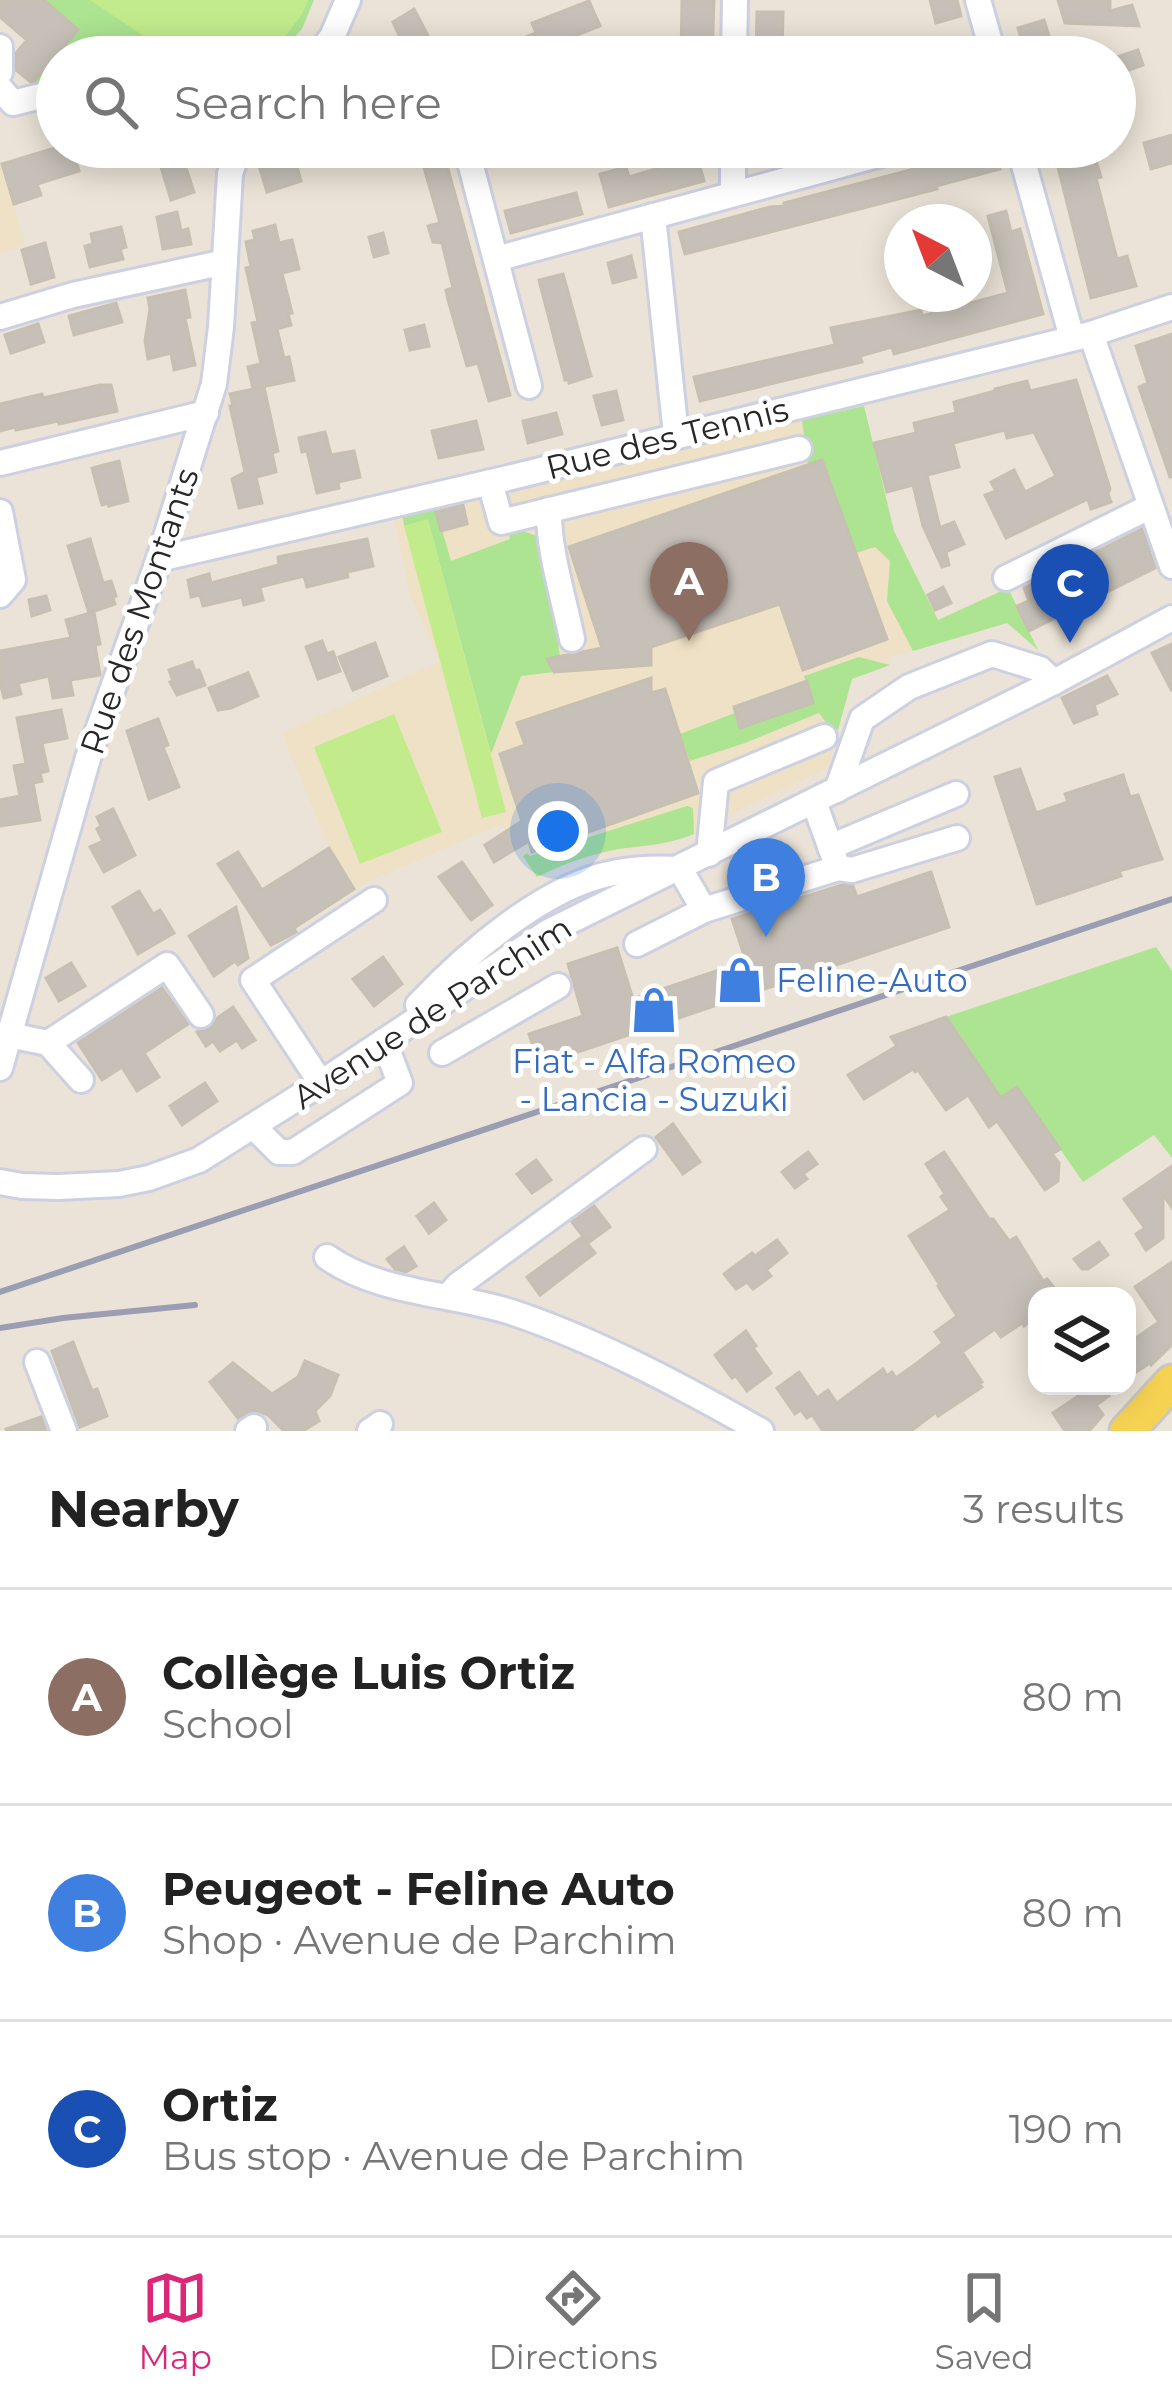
<!DOCTYPE html>
<meta charset="utf-8">
<style>
body{margin:0;font-family:Montserrat,sans-serif;background:#f6f6f6;color:#222}
.controls{position:absolute;right:36px;bottom:36px;display:grid;overflow:hidden;border-radius:24px;box-shadow:0 6px 30px #0003}
.controls button{width:108px;height:108px;display:grid;place-items:center;padding:0;border:0;border-bottom:3px solid #e0e0e0;background:#fff;color:#222;font:60px sans-serif}
.compass{position:absolute;left:884px;top:204px;width:108px;height:108px;border-radius:50%;background:#fff;box-shadow:0 6px 30px #0003;rotate:318deg}
.you{position:absolute;left:558px;top:831px;width:42px;height:42px;margin:-30px;border:9px solid #fff;border-radius:50%;background:#1a73e8;box-shadow:0 0 0 18px #1a73e833}
.badge{display:grid;place-items:center;width:78px;height:78px;border-radius:50%;background:#db2777;color:#fff;font-size:39px;font-weight:700}
.pin{position:absolute;translate:-50% -99px;filter:drop-shadow(0 3px 6px #0008)}
.pin::after{content:'';position:absolute;top:63px;width:42px;height:36px;background:inherit;clip-path:polygon(0 0,100% 0,50% 100%)}
.list{margin:0;padding:0;list-style:none}
h2{display:flex;justify-content:space-between;align-items:center;height:156px;margin:0;padding:0 48px;font-size:51px}
h2 small{font-size:39px;font-weight:400;color:#767676}
.list li{display:grid;grid-template-columns:78px 1fr auto;gap:36px;align-items:center;box-sizing:border-box;height:216px;padding:0 48px;border-top:3px solid #e0e0e0}
.list b{display:block;font-size:45px;white-space:nowrap}
.list p{margin:0;font-size:39px;white-space:nowrap;color:#767676}
.list em{font-size:39px;font-style:normal;color:#767676}
.icon{flex:none;width:66px;height:66px;fill:none;stroke:currentColor;stroke-width:2;stroke-linecap:round;stroke-linejoin:round}
.map{position:relative;flex:none;width:1172px;height:1431px;overflow:hidden}
.search{position:absolute;background:#fff;box-shadow:0 6px 30px #0003;left:36px;right:36px;top:36px;height:132px;display:flex;align-items:center;gap:30px;box-sizing:border-box;padding:0 42px;border-radius:66px;color:#767676;font-size:45px}
.sheet{height:804px;background:#fff}
nav{display:flex;justify-content:space-around;align-items:center;box-sizing:border-box;height:168px;border-top:3px solid #e0e0e0;background:#fff;font-size:33px;color:#767676}
nav a{display:grid;justify-items:center;gap:6px}
nav .on{color:#db2777}
.map>svg:first-child{display:block}
.education{fill:#eee1c5}
.green{fill:#ace491}
.pitch{fill:#c2ec8c}
.building{fill:#c6c0b8;stroke:#c6bfb2;stroke-width:3}
.lines{fill:none;stroke-linecap:round;stroke-linejoin:round}
.minor-casing{stroke:#cdd0e1;stroke-width:30}
.major-casing{stroke:#c7c7c7;stroke-width:39}
.minor{stroke:#fff;stroke-width:24}
.major{stroke:#f5d252;stroke-width:33}
.rail{stroke:#9b9eb3;stroke-width:6}
.labels{text-anchor:middle;dominant-baseline:central;stroke-width:10;stroke-linejoin:round;paint-order:stroke}
.street-label{font-size:33px;fill:#272727;stroke:#fff}
.shop-label{font-size:33px;fill:#366cbe;stroke:#fff;text-anchor:start}
</style>
<div class="map">
<svg width="1172" height="1431" viewBox="0 0 1172 1431">
<rect width="100%" height="100%" fill="#ebe3d7"/>
<g class="education">
<path d="M 0,165 L 25,245 L 0,254 Z"/>
<path d="M 864,406 L 894,531 L 938,620 L 1008,588 L 1038,650 L 1007,623 L 888,658 L 890,665 L 852,679 L 828,768 L 668,844 L 617,850 L 567,862 L 537,877 L 501,824 L 354,888 L 329,848 L 282,733 L 440,662 L 411,597 L 394,519 Z"/>
</g>
<g class="green">
<path d="M 43,0 L 314,0 L 302,29 L 275,57 L 175,57 L 157,54 L 149,57 L 57,57 L 57,85 L 45,88 L 32,83 L 77,30 Z"/>
<path d="M 864,406 L 894,531 L 938,620 L 1008,588 L 1038,650 L 1007,623 L 913,651 L 887,601 L 890,561 L 875,547 L 856,553 L 822,461 L 808,465 L 802,420 Z"/>
<path d="M 436,509 L 451,561 L 510,539 L 508,530 L 520,530 L 540,537 L 560,656 L 548,659 L 554,672 L 521,676 L 491,754 L 428,520 L 404,526 L 403,517 Z"/>
<path d="M 859,657 L 890,665 L 852,679 L 838,730 L 830,728 L 819,713 L 745,743 L 690,761 L 680,734 L 735,713 L 740,727 L 813,703 L 804,676 Z"/>
<path d="M 687,806 L 693,808 L 694,834 C 666,845 648,845 619,849 C 590,854 564,864 537,877 L 523,856 L 527,853 L 530,856 L 539,853 Z"/>
<path d="M 1156,947 L 1172,971 L 1172,1158 L 1154,1135 L 1083,1182 L 1017,1087 L 1001,1098 L 946,1017 Z"/>
</g>
<g class="pitch">
<path d="M 90,0 L 308,0 L 302,14 L 288,33 L 273,46 L 253,57 L 175,57 Z"/>
<path d="M 428,519 L 506,812 L 482,818 L 404,526 Z"/>
<path d="M 394,714 L 442,832 L 360,864 L 314,747 Z"/>
</g>
<g class="building">
<path d="M 0,0 L 44,0 L 78,30 L 34,81 L 31,82 L 16,70 L 16,53 L 27,40 L 0,17 Z"/>
<path d="M 682,0 L 714,0 L 712,57 L 681,57 Z"/>
<path d="M 930,0 L 957,0 L 961,16 L 936,23 Z"/>
<path d="M 1058,0 L 1110,0 L 1110,11 L 1132,5 L 1139,26 L 1065,23 Z"/>
<path d="M 589,1 L 600,26 L 554,44 L 559,57 L 513,57 L 508,44 L 536,33 L 532,23 Z"/>
<path d="M 414,9 L 435,49 L 424,54 L 426,57 L 409,57 L 393,22 Z"/>
<path d="M 757,12 L 783,12 L 782,57 L 756,57 Z"/>
<path d="M 1044,20 L 1053,49 L 1027,57 L 1018,28 Z"/>
<path d="M 1138,50 L 1143,65 L 1123,72 L 1117,57 Z"/>
<path d="M 1172,135 L 1172,163 L 1151,169 L 1144,143 Z"/>
<path d="M 58,147 L 72,147 L 79,171 L 37,184 L 41,195 L 14,204 L 2,164 Z"/>
<path d="M 155,147 L 172,147 L 179,167 L 185,165 L 194,192 L 171,200 Z"/>
<path d="M 418,147 L 442,147 L 510,395 L 489,401 L 478,363 L 467,366 L 448,300 L 446,290 L 453,288 L 442,243 L 433,242 L 428,226 L 440,223 Z"/>
<path d="M 759,147 L 783,147 L 787,160 L 764,166 Z"/>
<path d="M 1056,147 L 1092,147 L 1101,177 L 1096,178 L 1117,259 L 1127,256 L 1136,286 L 1091,298 L 1058,167 L 1061,166 Z"/>
<path d="M 994,148 L 1000,169 L 936,186 L 937,189 L 685,254 L 679,232 L 770,207 L 785,206 L 784,203 Z"/>
<path d="M 695,149 L 704,181 L 609,207 L 600,174 L 626,167 L 629,177 L 659,168 L 657,161 Z"/>
<path d="M 295,159 L 301,181 L 267,192 L 260,169 Z"/>
<path d="M 576,193 L 582,214 L 511,233 L 505,211 Z"/>
<path d="M 1006,211 L 1011,232 L 1020,229 L 1043,314 L 894,354 L 892,347 L 860,356 L 862,362 L 700,401 L 694,377 L 835,345 L 831,328 L 921,310 L 922,316 L 1008,293 L 988,216 Z"/>
<path d="M 177,212 L 181,231 L 188,229 L 191,244 L 163,249 L 157,217 Z"/>
<path d="M 275,225 L 279,243 L 292,240 L 299,269 L 282,273 L 292,313 L 288,314 L 291,325 L 277,329 L 284,358 L 289,357 L 294,380 L 253,389 L 248,367 L 261,364 L 252,323 L 258,322 L 246,268 L 251,267 L 246,242 L 255,240 L 253,231 Z"/>
<path d="M 121,227 L 126,247 L 120,249 L 123,259 L 90,267 L 85,246 L 93,244 L 91,234 Z"/>
<path d="M 383,233 L 388,253 L 374,257 L 369,237 Z"/>
<path d="M 45,243 L 54,277 L 31,284 L 22,250 Z"/>
<path d="M 631,256 L 636,277 L 613,283 L 608,263 Z"/>
<path d="M 563,274 L 591,376 L 569,383 L 568,379 L 565,380 L 539,280 Z"/>
<path d="M 185,290 L 190,317 L 185,318 L 195,365 L 174,370 L 171,353 L 148,359 L 145,341 L 150,309 L 148,298 Z"/>
<path d="M 116,303 L 122,322 L 74,335 L 69,316 Z"/>
<path d="M 38,324 L 44,342 L 11,353 L 5,335 Z"/>
<path d="M 424,325 L 429,346 L 410,350 L 405,330 Z"/>
<path d="M 1172,334 L 1172,476 L 1170,477 L 1139,387 L 1148,383 L 1136,346 Z"/>
<path d="M 1076,380 L 1110,489 L 1108,494 L 1111,502 L 1091,509 L 1088,499 L 1006,538 L 985,495 L 996,491 L 991,482 L 1014,470 L 1025,492 L 1056,476 L 1034,432 L 1007,438 L 1005,430 L 953,443 L 959,467 L 927,475 L 940,528 L 954,522 L 964,544 L 946,552 L 949,565 L 942,567 L 923,526 L 913,485 L 887,492 L 874,443 L 916,433 L 914,423 L 956,413 L 954,402 L 995,391 L 995,389 L 1027,381 L 1030,391 Z"/>
<path d="M 100,385 L 111,385 L 117,411 L 59,424 L 58,421 L 16,430 L 15,427 L 0,431 L 0,404 L 42,394 L 43,398 Z"/>
<path d="M 264,387 L 278,451 L 272,453 L 276,472 L 256,477 L 262,503 L 239,508 L 232,479 L 245,472 L 230,406 L 233,405 L 230,394 Z"/>
<path d="M 616,391 L 623,420 L 602,425 L 594,396 Z"/>
<path d="M 556,413 L 562,434 L 528,443 L 523,421 Z"/>
<path d="M 476,421 L 483,449 L 439,458 L 432,431 Z"/>
<path d="M 325,432 L 331,455 L 354,451 L 360,477 L 338,482 L 339,488 L 317,493 L 307,451 L 302,452 L 299,438 Z"/>
<path d="M 822,460 L 887,639 L 803,670 L 780,604 L 651,647 L 651,665 L 554,672 L 547,659 L 602,648 L 569,547 Z"/>
<path d="M 119,461 L 128,501 L 109,506 L 109,503 L 102,505 L 92,468 Z"/>
<path d="M 463,505 L 467,524 L 441,531 L 436,512 Z"/>
<path d="M 1142,529 L 1155,568 L 1029,631 L 1017,606 L 1029,601 L 1024,588 Z"/>
<path d="M 90,539 L 103,583 L 111,581 L 116,596 L 113,597 L 115,604 L 89,613 L 68,546 Z"/>
<path d="M 367,539 L 373,566 L 347,572 L 348,577 L 307,587 L 304,576 L 260,587 L 263,600 L 244,605 L 242,597 L 203,606 L 200,595 L 191,597 L 188,580 L 209,574 L 211,583 L 279,565 L 278,557 Z"/>
<path d="M 943,587 L 951,603 L 935,610 L 928,595 Z"/>
<path d="M 46,596 L 50,610 L 32,616 L 29,600 Z"/>
<path d="M 94,612 L 100,644 L 95,645 L 100,675 L 70,680 L 73,695 L 53,698 L 49,676 L 18,683 L 21,694 L 4,698 L 0,683 L 0,651 L 71,638 L 66,620 Z"/>
<path d="M 322,641 L 327,654 L 333,652 L 340,671 L 318,679 L 306,647 Z"/>
<path d="M 375,643 L 387,676 L 353,690 L 339,657 Z"/>
<path d="M 1172,644 L 1172,691 L 1152,653 Z"/>
<path d="M 192,662 L 195,671 L 199,670 L 205,685 L 177,695 L 170,682 L 173,681 L 169,670 Z"/>
<path d="M 248,673 L 258,696 L 231,708 L 218,710 L 209,688 Z"/>
<path d="M 1107,676 L 1117,694 L 1094,705 L 1097,714 L 1074,723 L 1062,698 Z"/>
<path d="M 651,678 L 651,693 L 665,689 L 698,793 L 532,852 L 529,841 L 494,862 L 485,845 L 522,821 L 500,754 L 525,745 L 517,723 Z"/>
<path d="M 807,681 L 813,703 L 740,728 L 734,707 Z"/>
<path d="M 61,710 L 67,738 L 42,743 L 48,771 L 40,773 L 42,781 L 33,783 L 40,820 L 0,826 L 0,800 L 20,796 L 14,766 L 26,764 L 17,718 Z"/>
<path d="M 158,719 L 168,745 L 163,747 L 179,787 L 149,799 L 127,731 Z"/>
<path d="M 1020,769 L 1036,813 L 1068,802 L 1065,794 L 1123,775 L 1130,797 L 1138,795 L 1162,859 L 1119,871 L 1121,876 L 1037,904 L 995,777 Z"/>
<path d="M 113,809 L 135,855 L 104,872 L 90,847 L 103,841 L 97,829 L 101,826 L 97,817 Z"/>
<path d="M 329,848 L 354,889 L 294,928 L 296,932 L 271,945 L 218,864 L 238,852 L 262,890 Z"/>
<path d="M 462,862 L 492,905 L 471,920 L 439,877 Z"/>
<path d="M 931,872 L 949,927 L 539,1065 L 529,1034 L 583,1016 L 568,964 L 617,948 L 633,999 L 746,961 L 732,919 L 842,885 L 853,886 L 857,897 Z"/>
<path d="M 139,891 L 153,914 L 160,910 L 174,933 L 138,954 L 113,907 Z"/>
<path d="M 236,907 L 248,958 L 238,965 L 235,961 L 214,976 L 189,936 Z"/>
<path d="M 383,957 L 402,984 L 374,1006 L 353,979 Z"/>
<path d="M 71,963 L 85,986 L 59,1001 L 46,978 Z"/>
<path d="M 162,988 L 188,1024 L 144,1053 L 159,1077 L 137,1091 L 122,1067 L 102,1080 L 78,1043 Z"/>
<path d="M 233,1007 L 255,1040 L 242,1048 L 237,1040 L 220,1051 L 213,1041 L 206,1046 L 197,1032 L 209,1029 L 217,1018 Z"/>
<path d="M 946,1017 L 1001,1098 L 1017,1087 L 1060,1149 L 1052,1154 L 1059,1163 L 1058,1181 L 1045,1190 L 997,1121 L 989,1127 L 968,1095 L 946,1110 L 918,1070 L 915,1072 L 913,1069 L 864,1099 L 848,1075 L 897,1046 L 891,1037 Z"/>
<path d="M 205,1083 L 217,1101 L 182,1125 L 170,1106 Z"/>
<path d="M 673,1124 L 700,1162 L 683,1174 L 656,1137 Z"/>
<path d="M 808,1152 L 817,1164 L 803,1174 L 807,1179 L 795,1188 L 782,1172 Z"/>
<path d="M 944,1152 L 989,1219 L 993,1219 L 1009,1241 L 1016,1237 L 1043,1281 L 1047,1279 L 1061,1296 L 1037,1296 L 1037,1316 L 1024,1326 L 1022,1323 L 1001,1337 L 995,1329 L 962,1352 L 982,1382 L 979,1384 L 982,1387 L 938,1416 L 936,1412 L 911,1431 L 823,1431 L 812,1415 L 807,1418 L 801,1410 L 795,1414 L 777,1388 L 799,1372 L 817,1398 L 828,1390 L 837,1403 L 883,1369 L 887,1376 L 892,1372 L 896,1378 L 917,1363 L 943,1343 L 935,1332 L 957,1316 L 938,1286 L 940,1285 L 909,1236 L 950,1210 L 941,1197 L 945,1194 L 926,1164 Z"/>
<path d="M 536,1160 L 551,1180 L 532,1193 L 517,1174 Z"/>
<path d="M 1172,1166 L 1172,1208 L 1163,1194 L 1163,1238 L 1146,1250 L 1136,1234 L 1145,1228 L 1124,1199 Z"/>
<path d="M 434,1203 L 446,1220 L 429,1233 L 417,1216 Z"/>
<path d="M 594,1206 L 610,1227 L 588,1243 L 572,1222 Z"/>
<path d="M 582,1237 L 595,1253 L 540,1295 L 527,1277 Z"/>
<path d="M 777,1240 L 787,1253 L 766,1270 L 771,1276 L 753,1289 L 747,1282 L 736,1289 L 724,1274 L 752,1253 L 755,1256 Z"/>
<path d="M 1099,1242 L 1108,1255 L 1088,1269 L 1082,1269 L 1074,1259 Z"/>
<path d="M 404,1247 L 416,1266 L 406,1272 L 395,1269 L 387,1259 Z"/>
<path d="M 1172,1262 L 1172,1345 L 1151,1365 L 1150,1363 L 1127,1378 L 1127,1344 L 1159,1322 L 1135,1287 Z"/>
<path d="M 746,1331 L 756,1346 L 753,1348 L 771,1373 L 747,1391 L 736,1376 L 732,1378 L 715,1355 Z"/>
<path d="M 73,1342 L 92,1391 L 97,1389 L 107,1416 L 80,1427 L 52,1351 Z"/>
<path d="M 305,1361 L 338,1375 L 330,1396 L 315,1411 L 319,1421 L 303,1431 L 284,1431 L 268,1415 L 260,1412 L 252,1411 L 238,1418 L 210,1382 L 233,1363 L 272,1394 L 298,1377 Z"/>
<path d="M 1074,1386 L 1101,1386 L 1109,1396 L 1096,1405 L 1103,1415 L 1089,1431 L 1065,1431 L 1053,1413 L 1080,1395 Z"/>
<path d="M 41,1417 L 46,1431 L 7,1431 L 6,1429 Z"/>
</g>
<g class="lines">
<defs>
<g id="minor">
<path d="M 978,0 L 994,57"/>
<path d="M 0,47 L 0,72"/>
<path d="M 316,57 L 332,37 L 348,0"/>
<path d="M 734,57 L 735,0"/>
<path d="M 0,88 L 13,103 L 57,92"/>
<path d="M 466,147 L 529,386"/>
<path d="M 1019,147 L 1072,338"/>
<path d="M 733,193 L 733,147"/>
<path d="M 653,216 L 676,435"/>
<path d="M 496,259 L 907,147"/>
<path d="M 0,317 L 73,295 L 225,262"/>
<path d="M 1091,334 L 1172,566"/>
<path d="M 0,463 L 206,413"/>
<path d="M 490,482 L 501,522 L 799,449"/>
<path d="M 549,510 C 548,549 564,599 572,639"/>
<path d="M 0,512 L 13,580 L 0,595"/>
<path d="M 159,559 L 504,479 L 1091,334 L 1172,307"/>
<path d="M 1006,578 L 1151,506"/>
<path d="M 837,790 L 862,719 L 909,687 L 992,654 L 1040,669 L 1054,682"/>
<path d="M 830,847 L 956,794"/>
<path d="M 709,854 L 716,782 L 824,737"/>
<path d="M 838,868 L 852,870 L 957,838"/>
<path d="M 637,944 L 704,910"/>
<path d="M 418,1005 C 465,955 544,886 613,873 C 635,868 657,868 680,869 L 704,910 L 838,868 L 814,802"/>
<path d="M 9,1035 L 48,1043 L 167,965 L 201,1015"/>
<path d="M 48,1043 L 81,1080"/>
<path d="M 442,1053 L 558,986"/>
<path d="M 0,1068 L 88,758 L 159,559 L 214,384 L 221,327 L 230,174 L 239,147"/>
<path d="M 321,1083 L 253,980 L 374,900"/>
<path d="M 253,1126 L 279,1152 L 293,1152 L 400,1083 L 384,1041"/>
<path d="M 0,1182 L 22,1186 L 58,1187 L 119,1184 L 149,1178 L 199,1160 L 321,1083 L 548,932 L 1054,682 L 1172,618"/>
<path d="M 327,1257 C 377,1293 451,1293 511,1312 C 598,1341 681,1386 761,1431"/>
<path d="M 448,1296 L 458,1285 L 644,1149"/>
<path d="M 37,1362 L 64,1431"/>
<path d="M 248,1431 L 254,1427"/>
<path d="M 370,1431 L 380,1424"/>
</g>
<path id="major" d="M 1127,1431 L 1172,1382"/>
</defs>
<use href="#minor" class="minor-casing"/>
<use href="#major" class="major-casing"/>
<use href="#minor" class="minor"/>
<use href="#major" class="major"/>
<g class="rail">
<path d="M 0,1292 L 1172,899"/>
<path d="M 0,1328 L 63,1318 L 195,1305"/>
</g>
</g>
<defs>
<symbol id="shop-bare" viewBox="-9 -9 18 18"><path d="M-5-2.5h2.3a2.7 3.5 0 0 1 5.4 0H5L5.5 6h-11ZM-1.5-2.5h3a1.5 2.3 0 0 0-3 0Z" fill="#3f7fe0" stroke="#fff" stroke-width="2.5" paint-order="stroke"/></symbol>
</defs>
<g fill-rule="evenodd">
<use href="#shop-bare" x="707" y="947" width="66" height="66"/>
<use href="#shop-bare" x="621" y="977" width="66" height="66"/>
</g>
<g class="labels">
<g class="street-label">
<text transform="translate(667 438) rotate(-14)">Rue des Tennis</text>
<text transform="translate(139 611) rotate(-71)">Rue des Montants</text>
<text transform="translate(432 1012) rotate(-33)">Avenue de Parchim</text>
</g>
<g class="shop-label">
<text x="776" y="980">Feline-Auto</text>
<text x="654" y="1061" text-anchor="middle">Fiat - Alfa Romeo<tspan x="654" dy="38">- Lancia - Suzuki</tspan></text>
</g>
</g>
</svg>
<div class="controls">
<button><svg class="icon" aria-label="layers" viewBox="0 0 24 24"><path d="M12 4l9 5-9 5-9-5zM3 14l9 5 9-5"/></svg></button>
</div>
<svg class="compass" viewBox="-18 -18 36 36"><path d="M0-13l5 13h-10z" fill="#e53935"/><path d="M0 13l5-13h-10z" fill="#767676"/></svg>
<div class="you"></div>
<div class="pin badge" style="left:689px;top:641px;background:#8d6e63">A</div>
<div class="pin badge" style="left:766px;top:937px;background:#3f7fe0">B</div>
<div class="pin badge" style="left:1070px;top:643px;background:#1a4fb4">C</div>
<div class="search"><svg class="icon" aria-label="search" viewBox="0 0 24 24"><circle cx="10" cy="10" r="6"/><path d="M15 15l6 6"/></svg>Search here</div>
</div>
<section class="sheet">
<h2>Nearby<small>3 results</small></h2>
<ul class="list">
<li><span class="badge" style="background:#8d6e63">A</span><div><b>Collège Luis Ortiz</b><p>School</p></div><em>80 m</em></li>
<li><span class="badge" style="background:#3f7fe0">B</span><div><b>Peugeot - Feline Auto</b><p>Shop · Avenue de Parchim</p></div><em>80 m</em></li>
<li><span class="badge" style="background:#1a4fb4">C</span><div><b>Ortiz</b><p>Bus stop · Avenue de Parchim</p></div><em>190 m</em></li>
</ul>
</section>
<nav>
<a class="on"><svg class="icon" aria-label="map" viewBox="0 0 24 24"><path d="M3 6l6-2 6 2 6-2v14l-6 2-6-2-6 2zM9 4v14M15 6v14"/></svg>Map</a>
<a><svg class="icon" aria-label="directions" viewBox="0 0 24 24"><path d="M12 3l9 9-9 9-9-9zM9 14v-3h6M13 9l2 2-2 2"/></svg>Directions</a>
<a><svg class="icon" aria-label="saved" viewBox="0 0 24 24"><path d="M7 4h10v16l-5-4-5 4z"/></svg>Saved</a>
</nav>
